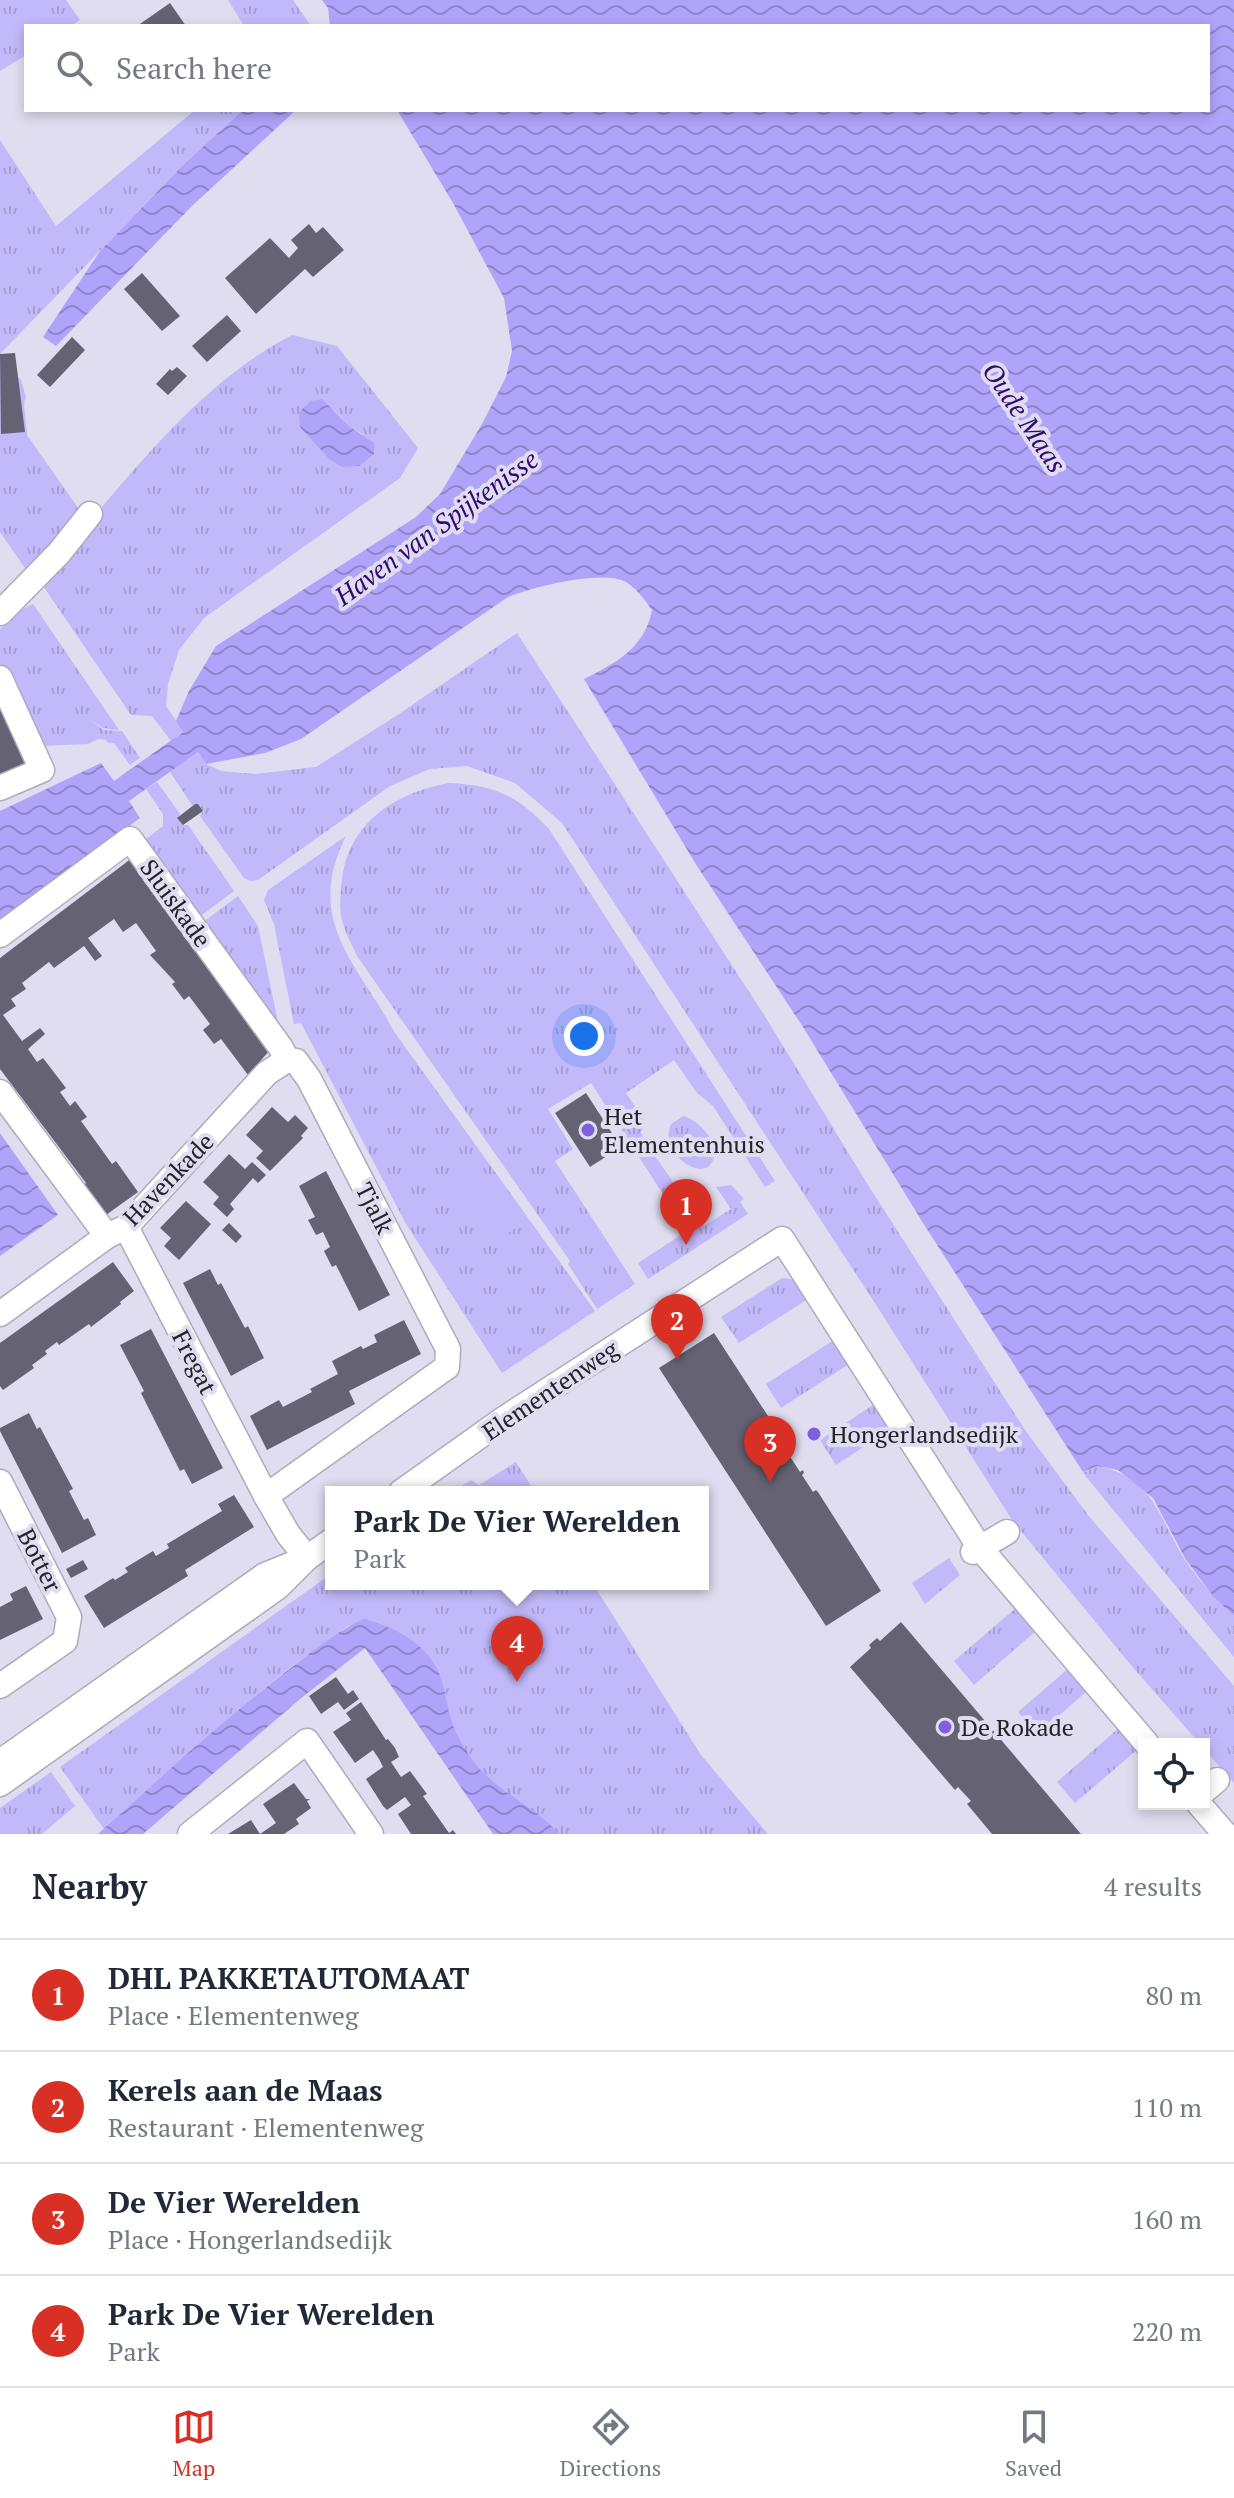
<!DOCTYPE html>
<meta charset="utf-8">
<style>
body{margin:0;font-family:"PT Serif",serif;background:#f2f2f3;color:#1f2937}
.controls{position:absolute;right:24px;bottom:24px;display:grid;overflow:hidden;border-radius:0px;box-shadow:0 4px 12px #0003}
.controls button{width:72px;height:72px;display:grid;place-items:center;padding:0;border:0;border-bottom:2px solid #e0e1e3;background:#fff;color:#1f2937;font:40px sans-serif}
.you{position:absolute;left:584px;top:1036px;width:28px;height:28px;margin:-20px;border:6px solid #fff;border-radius:50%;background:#1a73e8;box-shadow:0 0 0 12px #1a73e833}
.badge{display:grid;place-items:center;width:52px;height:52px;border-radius:50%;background:#d93025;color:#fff;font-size:26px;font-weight:700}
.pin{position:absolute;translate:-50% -66px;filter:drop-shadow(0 2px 4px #0008)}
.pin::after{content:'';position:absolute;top:42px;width:28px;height:24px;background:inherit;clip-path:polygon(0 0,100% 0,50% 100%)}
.popup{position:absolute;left:325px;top:1486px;width:384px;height:104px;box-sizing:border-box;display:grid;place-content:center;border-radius:0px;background:#fff;filter:drop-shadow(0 2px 6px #0005);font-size:26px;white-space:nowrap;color:#747a83}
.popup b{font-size:30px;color:#1f2937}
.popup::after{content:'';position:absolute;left:50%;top:100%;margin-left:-16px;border:16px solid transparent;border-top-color:#fff}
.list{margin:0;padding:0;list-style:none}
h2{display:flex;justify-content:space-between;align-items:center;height:104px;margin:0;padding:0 32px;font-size:34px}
h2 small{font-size:26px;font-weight:400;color:#747a83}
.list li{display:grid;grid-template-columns:52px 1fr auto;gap:24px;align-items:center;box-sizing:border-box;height:112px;padding:0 32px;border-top:2px solid #e0e1e3}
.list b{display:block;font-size:30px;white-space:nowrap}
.list p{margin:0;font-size:26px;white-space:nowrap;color:#747a83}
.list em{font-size:26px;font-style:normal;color:#747a83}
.icon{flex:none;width:44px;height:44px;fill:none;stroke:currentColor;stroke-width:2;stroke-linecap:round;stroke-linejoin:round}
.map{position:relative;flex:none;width:1234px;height:1834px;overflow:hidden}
.search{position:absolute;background:#fff;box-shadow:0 4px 12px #0003;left:24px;right:24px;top:24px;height:88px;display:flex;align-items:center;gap:20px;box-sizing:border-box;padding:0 28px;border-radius:0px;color:#747a83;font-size:30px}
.sheet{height:552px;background:#fff}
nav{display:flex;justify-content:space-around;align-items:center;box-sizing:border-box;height:112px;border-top:2px solid #e0e1e3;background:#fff;font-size:22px;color:#747a83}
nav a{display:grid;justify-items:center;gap:4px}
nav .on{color:#d93025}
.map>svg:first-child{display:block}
.grass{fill:url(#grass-tufts);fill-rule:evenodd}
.pitch{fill:#c1b9fa}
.water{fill:url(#water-waves)}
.building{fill:#656373}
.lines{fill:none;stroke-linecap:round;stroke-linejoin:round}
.minor-casing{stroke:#adabbd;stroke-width:27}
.minor{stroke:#fff;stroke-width:24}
.poi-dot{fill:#7d61dc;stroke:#dfddef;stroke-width:3}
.labels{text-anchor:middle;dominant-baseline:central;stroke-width:8;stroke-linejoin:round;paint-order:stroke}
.street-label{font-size:24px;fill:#232329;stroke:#dfddef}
.poi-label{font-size:24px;fill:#232329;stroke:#dfddef;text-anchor:start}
.water-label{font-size:26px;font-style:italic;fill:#310a71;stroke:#dfddef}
</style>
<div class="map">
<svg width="1234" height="1834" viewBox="0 0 1234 1834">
<defs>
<pattern id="grass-tufts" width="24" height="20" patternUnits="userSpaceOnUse" patternTransform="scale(2)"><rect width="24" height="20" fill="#c1b9fa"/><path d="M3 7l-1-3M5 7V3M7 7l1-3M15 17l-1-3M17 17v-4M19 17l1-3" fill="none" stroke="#a69fd6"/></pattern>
<pattern id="water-waves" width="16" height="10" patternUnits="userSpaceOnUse" patternTransform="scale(2)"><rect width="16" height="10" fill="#b0a3fa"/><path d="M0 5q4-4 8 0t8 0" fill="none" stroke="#8f84ca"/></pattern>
</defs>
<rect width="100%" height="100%" fill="#dfddef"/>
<g class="grass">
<path d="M 0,0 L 66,0 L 80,20 L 71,26 L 26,26 L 26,55 L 0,71 Z"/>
<path d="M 228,0 L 293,0 L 311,26 L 244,26 Z"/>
<path d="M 195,110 L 243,110 L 185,163 L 0,354 L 0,140 L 56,226 Z"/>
<path d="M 292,335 L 337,346 L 418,448 L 400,478 L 204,618 L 179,650 L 168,684 L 166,706 L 183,731 L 171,741 L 152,716 L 131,715 L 39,580 C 116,495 188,389 292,335 ZM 334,410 L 349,426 L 364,435 L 329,459 Z"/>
<path d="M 0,361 L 21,380 L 26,397 L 24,403 L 27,435 L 83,515 L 32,570 L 25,568 L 0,532 Z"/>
<path d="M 33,604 L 119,730 L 103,728 L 90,720 L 104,730 L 122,731 L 140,758 L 130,765 L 114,743 L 108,743 L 106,740 L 98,739 L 88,744 L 39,746 L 0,663 L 0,629 L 19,611 Z"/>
<path d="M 517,633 L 766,1018 L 868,1185 L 1025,1430 L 1088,1515 L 1234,1686 L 1234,1783 L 1204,1749 L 1204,1744 L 1200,1744 L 1130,1664 L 1012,1520 L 882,1314 L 562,823 L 515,783 L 467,766 L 430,769 L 390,786 L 258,880 L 251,881 L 244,878 L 200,816 L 203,811 L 198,804 L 192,805 L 170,772 L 198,752 L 206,764 L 221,771 L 255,774 L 316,767 L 399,714 Z"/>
<path d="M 157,782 L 180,814 L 178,818 L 183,825 L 188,825 L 234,891 L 198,918 L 142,842 L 163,826 L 163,814 L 146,789 Z"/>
<path d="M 449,783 C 495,785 518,796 549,829 L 775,1181 L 765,1187 L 713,1106 L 697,1093 L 674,1060 L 626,1093 L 644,1120 L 641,1133 L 645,1142 L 704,1226 L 731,1209 L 716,1187 L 731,1185 L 744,1199 L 740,1202 L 748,1214 L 648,1279 L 638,1263 L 687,1231 L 591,1083 L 548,1109 L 573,1149 L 555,1161 L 635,1284 L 597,1309 L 568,1264 L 570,1261 L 357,956 C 351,943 344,930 341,916 C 339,902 341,886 343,872 C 353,819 399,792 449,783 Z"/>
<path d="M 346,836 C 303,921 358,964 395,1033 L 595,1311 L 502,1373 L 406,1224 L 301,1023 L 294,1024 L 274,924 L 264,900 L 268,890 Z"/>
<path d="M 238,896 L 258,926 L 279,1027 L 202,923 Z"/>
<path d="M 683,1116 C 697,1119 719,1141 714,1157 C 708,1179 684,1166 676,1154 C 670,1144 666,1135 671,1124 Z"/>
<path d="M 782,1278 C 797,1278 801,1287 808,1299 L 739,1343 L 721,1317 Z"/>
<path d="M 834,1340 L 849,1364 L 781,1408 L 766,1384 Z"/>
<path d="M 876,1403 L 892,1428 L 836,1465 L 820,1440 Z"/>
<path d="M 516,1462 L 535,1492 L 452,1492 L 471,1480 L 479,1485 Z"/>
<path d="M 1097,1466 C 1154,1477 1158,1517 1185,1560 C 1199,1581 1216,1599 1234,1616 L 1234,1657 L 1083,1473 Z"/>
<path d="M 949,1558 L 960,1575 L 925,1604 L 912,1583 Z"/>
<path d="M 331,1574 L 331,1584 L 593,1584 L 701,1755 L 768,1834 L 496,1834 L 349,1625 C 261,1685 183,1757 104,1829 L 60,1767 Z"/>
<path d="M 1017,1607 L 1037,1630 L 974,1685 L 954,1661 Z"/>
<path d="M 1069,1668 L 1088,1690 L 1038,1734 L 1018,1712 Z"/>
<path d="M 1120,1727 L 1138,1749 L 1075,1803 L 1057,1782 Z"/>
<path d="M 51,1772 L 75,1806 L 42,1834 L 0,1834 L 0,1808 Z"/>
</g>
<path class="pitch" d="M 477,1162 L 521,1224 L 490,1246 L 445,1183 Z"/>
<g class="water">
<path d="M 322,0 L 1234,0 L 1234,1616 L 1213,1596 L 1186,1560 L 1153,1498 L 1118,1470 L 1097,1466 L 1083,1472 L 923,1223 L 803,1027 L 697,866 L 584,679 C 616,663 645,648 652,610 C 645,600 637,589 626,582 C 603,569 532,587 508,597 L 301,739 L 265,753 L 206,764 L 198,752 L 129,801 L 140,818 L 0,921 L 0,811 L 101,763 L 114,781 L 183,732 L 176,721 L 189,691 L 216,646 L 416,517 L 440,494 L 482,424 L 506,377 L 512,351 L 504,298 L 453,203 L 397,110 L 1208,110 L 1208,26 L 330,26 L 328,8 Z"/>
<path d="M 243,110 L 296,110 L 192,206 L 56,346 L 43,337 L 100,251 L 185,163 Z"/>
<path d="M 322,399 L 349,426 L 374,443 L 374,454 L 359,466 L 342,467 L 329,459 L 300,427 L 299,412 L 311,401 Z"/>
<path d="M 0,1133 L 58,1215 L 0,1256 Z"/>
<path d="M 364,1619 C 392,1626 425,1642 438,1671 C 445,1685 446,1703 451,1719 C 455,1733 465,1750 474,1762 C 498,1793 535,1806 559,1834 L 493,1834 L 365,1648 L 300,1699 L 143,1834 L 98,1834 C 159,1779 218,1724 283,1674 C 309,1654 334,1632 364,1619 Z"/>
</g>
<g class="building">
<path d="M 170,3 L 186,26 L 137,26 Z"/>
<path d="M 309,224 L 316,233 L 323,227 L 344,250 L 313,277 L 305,269 L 256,314 L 225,278 L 270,238 L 289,258 L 298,248 L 291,240 Z"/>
<path d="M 142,273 L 180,316 L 162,331 L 124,289 Z"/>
<path d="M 227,315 L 241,331 L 207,362 L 192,346 Z"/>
<path d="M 72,337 L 85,350 L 50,387 L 37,375 Z"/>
<path d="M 15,353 L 25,432 L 1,434 L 0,354 Z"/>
<path d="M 177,367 L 187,376 L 168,395 L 156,384 L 170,369 L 172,371 Z"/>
<path d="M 6,705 L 27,764 L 0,776 L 0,708 Z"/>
<path d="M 195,804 L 198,804 L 203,811 L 183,825 L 177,818 Z"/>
<path d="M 132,858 L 270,1050 L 248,1075 L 221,1039 L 214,1044 L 203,1030 L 210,1024 L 189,996 L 184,1000 L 172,984 L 175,982 L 150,955 L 156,951 L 136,923 L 123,932 L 114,919 L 88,938 L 102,956 L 95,961 L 84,946 L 54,968 L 49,962 L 22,983 L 26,989 L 11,999 L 16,1006 L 3,1015 L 22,1041 L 40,1028 L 45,1034 L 28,1049 L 37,1062 L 43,1058 L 66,1088 L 60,1092 L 70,1106 L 75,1101 L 87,1117 L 81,1121 L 112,1164 L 116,1161 L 138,1192 L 106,1215 L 84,1185 L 86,1183 L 0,1069 L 0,958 Z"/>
<path d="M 586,1093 L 621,1147 L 590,1167 L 555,1113 Z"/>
<path d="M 272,1107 L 288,1122 L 295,1115 L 308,1128 L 301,1136 L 303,1138 L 270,1171 L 256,1158 L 263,1151 L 246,1135 Z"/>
<path d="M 229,1154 L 245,1169 L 252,1162 L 266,1175 L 258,1183 L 253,1178 L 230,1204 L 234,1209 L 227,1217 L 213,1204 L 219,1197 L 203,1182 Z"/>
<path d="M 326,1171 L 390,1295 L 359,1311 L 336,1265 L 332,1267 L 324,1251 L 330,1247 L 323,1232 L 316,1235 L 308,1220 L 315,1217 L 299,1186 Z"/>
<path d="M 186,1201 L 211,1224 L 179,1260 L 164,1246 L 171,1238 L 160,1228 Z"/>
<path d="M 229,1223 L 242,1236 L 236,1243 L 222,1230 Z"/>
<path d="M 113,1262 L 134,1291 L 120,1302 L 121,1304 L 91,1327 L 89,1324 L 59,1345 L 57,1342 L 45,1351 L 47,1354 L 32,1365 L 34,1368 L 3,1390 L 0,1386 L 0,1343 Z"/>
<path d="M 210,1269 L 218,1285 L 221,1283 L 245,1328 L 248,1326 L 264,1358 L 231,1376 L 183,1283 Z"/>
<path d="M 404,1320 L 421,1354 L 349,1391 L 355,1404 L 267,1450 L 250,1416 L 279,1400 L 283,1407 L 312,1392 L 310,1389 L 338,1374 L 332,1361 L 361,1346 L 363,1349 L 377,1342 L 374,1335 Z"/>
<path d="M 151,1329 L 223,1468 L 192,1484 L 184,1469 L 180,1471 L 141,1393 L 144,1391 L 120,1345 Z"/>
<path d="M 714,1333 L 779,1433 L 776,1435 L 787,1452 L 790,1450 L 792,1453 L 789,1455 L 800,1472 L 803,1470 L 804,1473 L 802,1475 L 813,1492 L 816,1490 L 818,1492 L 881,1591 L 826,1626 L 659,1368 Z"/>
<path d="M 29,1413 L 37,1429 L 40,1427 L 73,1489 L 69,1491 L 84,1520 L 88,1518 L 96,1535 L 62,1553 L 0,1431 L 0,1428 Z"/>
<path d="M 234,1495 L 254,1527 L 185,1570 L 188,1576 L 104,1628 L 84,1596 L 113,1578 L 115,1580 L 128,1572 L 125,1568 L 153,1551 L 156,1556 L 169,1548 L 167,1544 L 222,1511 L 218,1504 Z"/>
<path d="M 83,1560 L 88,1569 L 71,1578 L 66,1569 Z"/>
<path d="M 26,1586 L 43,1619 L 0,1640 L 0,1607 L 13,1600 L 10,1594 Z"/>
<path d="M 901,1622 L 1081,1834 L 992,1834 L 967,1804 L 971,1801 L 958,1787 L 955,1790 L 850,1667 L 871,1648 L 869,1645 L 877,1638 L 880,1641 Z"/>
<path d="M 336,1677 L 348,1694 L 353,1690 L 359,1699 L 344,1710 L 338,1702 L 321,1714 L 309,1696 Z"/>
<path d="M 361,1702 L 386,1740 L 388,1739 L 395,1748 L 399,1757 L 391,1762 L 401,1777 L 410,1771 L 427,1794 L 423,1796 L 449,1833 L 453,1830 L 456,1834 L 411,1834 L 398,1814 L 411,1805 L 405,1797 L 387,1810 L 383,1806 L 366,1779 L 383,1767 L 379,1759 L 373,1750 L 355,1763 L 333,1732 L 351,1720 L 346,1713 Z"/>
<path d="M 294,1783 L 306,1799 L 310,1799 L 307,1801 L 311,1808 L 296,1819 L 299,1824 L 284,1834 L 228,1834 L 251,1820 L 260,1834 L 276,1823 L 263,1804 Z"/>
</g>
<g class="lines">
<defs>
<g id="minor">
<path d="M 0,613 L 59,553 L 90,514"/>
<path d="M 0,678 L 42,770 L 0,788"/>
<path d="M 0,935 L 130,839 L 281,1048 L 287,1060"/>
<path d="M 0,1092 L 107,1236"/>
<path d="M 126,1227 L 266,1496 L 288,1534 L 307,1558"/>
<path d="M 0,1314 L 107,1236 L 126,1227 L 267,1073 L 287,1060"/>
<path d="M 0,1482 L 69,1617 L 65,1641 L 0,1686"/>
<path d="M 401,1492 L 505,1418 L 782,1239 L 980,1548 L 1147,1744"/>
<path d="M 266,1496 L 447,1367 L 448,1349 L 309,1079 L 296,1061 L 287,1060"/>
<path d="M 973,1552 L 1007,1532"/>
<path d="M 0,1762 L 265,1575 L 297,1562"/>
<path d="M 0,1784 L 278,1587 L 307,1558 L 331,1541"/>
<path d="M 1204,1791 L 1217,1780"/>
<path d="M 1199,1804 L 1225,1834"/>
<path d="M 190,1834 L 307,1741 L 371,1834"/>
</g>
</defs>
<use href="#minor" class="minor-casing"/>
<use href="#minor" class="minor"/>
</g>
<g class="poi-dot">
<circle cx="588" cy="1130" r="8"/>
<circle cx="814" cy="1434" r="8"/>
<circle cx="945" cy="1727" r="8"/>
</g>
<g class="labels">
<g class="street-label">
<text transform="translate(176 903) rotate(54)">Sluiskade</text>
<text transform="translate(168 1179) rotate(-46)">Havenkade</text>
<text transform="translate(375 1208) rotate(63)">Tjalk</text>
<text transform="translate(195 1362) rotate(63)">Fregat</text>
<text transform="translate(550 1390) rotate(-34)">Elementenweg</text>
<text transform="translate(40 1560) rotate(63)">Botter</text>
</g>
<g class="poi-label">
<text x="604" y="1116">Het<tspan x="604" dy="28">Elementenhuis</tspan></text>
<text x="830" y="1434">Hongerlandsedijk</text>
<text x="961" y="1727">De Rokade</text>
</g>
<g class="water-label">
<text transform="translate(1025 417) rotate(56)">Oude Maas</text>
<text transform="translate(436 527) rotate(-36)">Haven van Spijkenisse</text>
</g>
</g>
</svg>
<div class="controls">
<button><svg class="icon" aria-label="locate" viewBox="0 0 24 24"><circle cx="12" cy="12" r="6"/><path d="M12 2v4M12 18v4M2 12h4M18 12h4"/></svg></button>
</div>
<div class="you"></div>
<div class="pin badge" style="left:686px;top:1245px">1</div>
<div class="pin badge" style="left:677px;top:1360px">2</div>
<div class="pin badge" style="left:770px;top:1482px">3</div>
<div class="pin badge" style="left:517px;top:1682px">4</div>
<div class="popup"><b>Park De Vier Werelden</b>Park</div>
<div class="search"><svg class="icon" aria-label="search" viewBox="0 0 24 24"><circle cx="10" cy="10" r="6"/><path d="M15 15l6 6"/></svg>Search here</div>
</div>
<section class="sheet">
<h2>Nearby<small>4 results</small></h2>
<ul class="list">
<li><span class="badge">1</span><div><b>DHL PAKKETAUTOMAAT</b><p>Place · Elementenweg</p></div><em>80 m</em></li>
<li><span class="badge">2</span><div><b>Kerels aan de Maas</b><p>Restaurant · Elementenweg</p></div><em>110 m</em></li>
<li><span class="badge">3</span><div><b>De Vier Werelden</b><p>Place · Hongerlandsedijk</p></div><em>160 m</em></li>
<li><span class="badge">4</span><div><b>Park De Vier Werelden</b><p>Park</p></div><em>220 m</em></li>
</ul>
</section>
<nav>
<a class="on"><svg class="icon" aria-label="map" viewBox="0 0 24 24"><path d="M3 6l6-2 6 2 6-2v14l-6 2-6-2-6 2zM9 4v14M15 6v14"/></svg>Map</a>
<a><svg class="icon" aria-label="directions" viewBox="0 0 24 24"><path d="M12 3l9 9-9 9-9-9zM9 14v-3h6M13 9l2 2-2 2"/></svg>Directions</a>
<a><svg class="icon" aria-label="saved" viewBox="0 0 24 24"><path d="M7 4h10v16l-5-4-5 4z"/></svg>Saved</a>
</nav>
